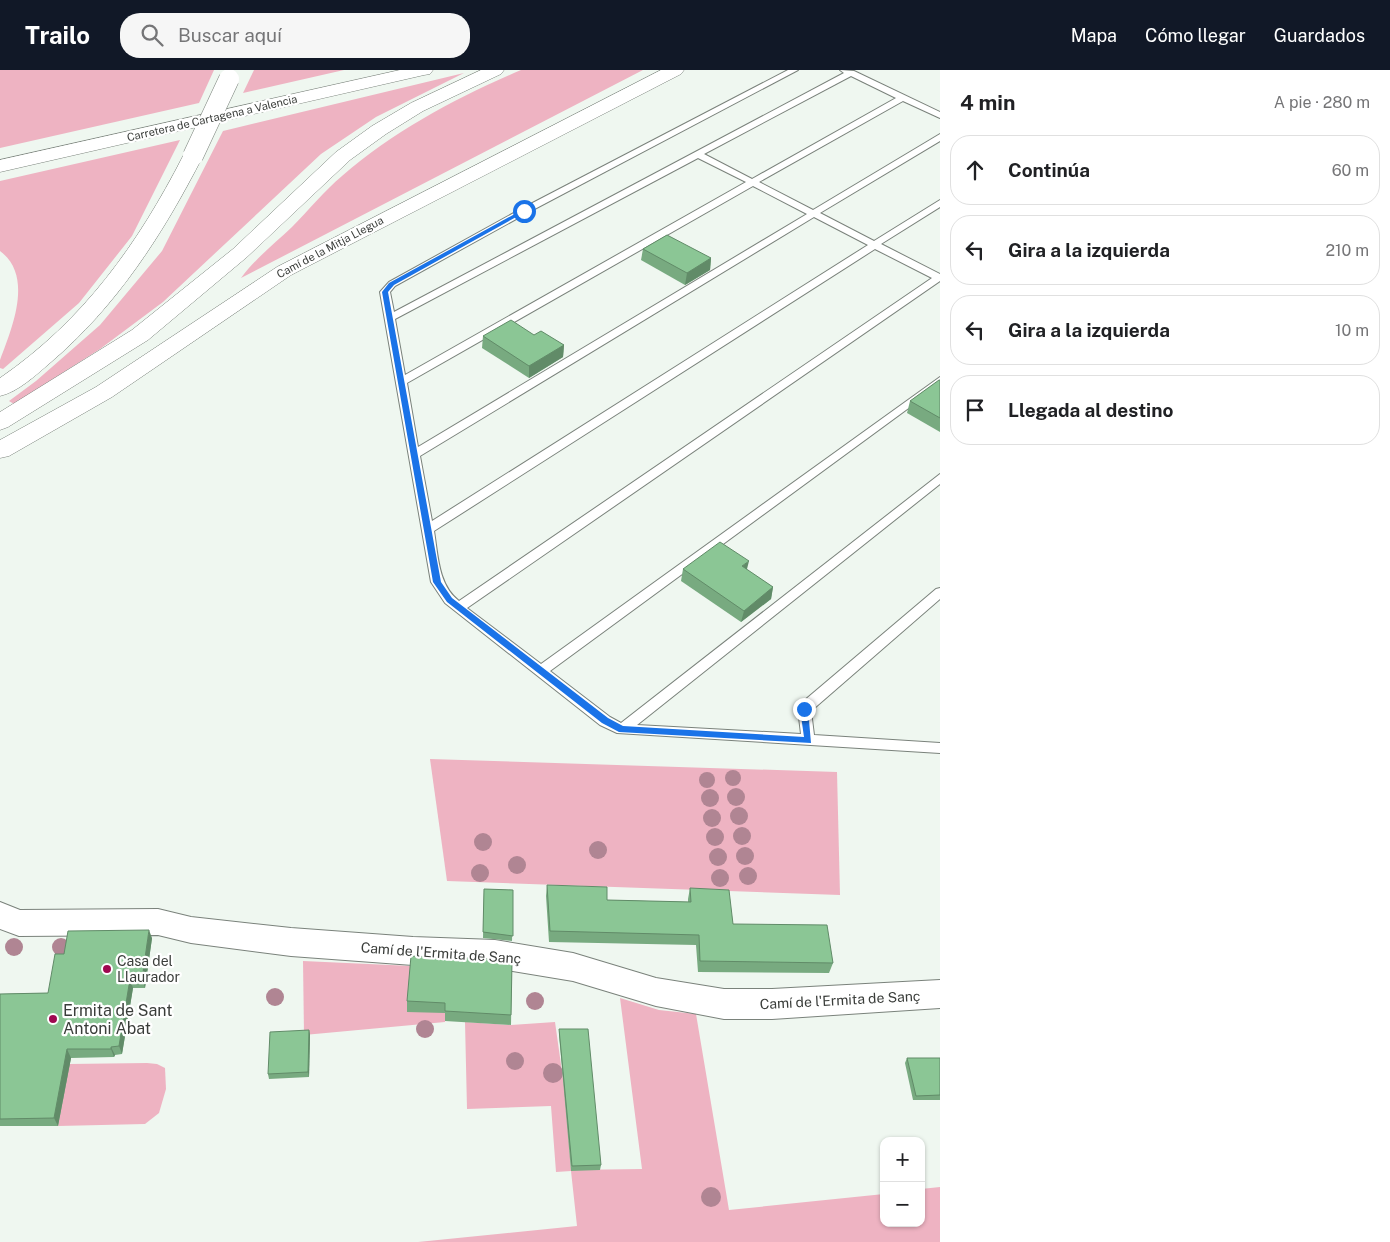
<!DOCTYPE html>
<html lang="es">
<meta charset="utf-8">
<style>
body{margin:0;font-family:"Public Sans",sans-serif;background:#f6f6f6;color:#202124}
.controls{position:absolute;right:15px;bottom:15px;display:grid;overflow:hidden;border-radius:10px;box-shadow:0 1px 4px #0004}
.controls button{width:45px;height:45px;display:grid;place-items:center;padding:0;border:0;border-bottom:1px solid #e0e0e0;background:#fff;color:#202124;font:25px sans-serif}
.stop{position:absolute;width:15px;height:15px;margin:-11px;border:4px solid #1a73e8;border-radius:50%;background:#fff}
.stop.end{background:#1a73e8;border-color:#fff;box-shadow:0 1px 5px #0008}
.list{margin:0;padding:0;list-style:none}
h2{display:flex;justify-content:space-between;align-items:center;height:65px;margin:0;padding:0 20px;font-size:21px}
h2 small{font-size:16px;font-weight:400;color:#757577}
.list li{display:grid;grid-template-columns:32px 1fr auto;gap:15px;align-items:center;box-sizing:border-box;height:70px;margin:0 10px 10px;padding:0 10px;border:1px solid #e0e0e0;border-radius:20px}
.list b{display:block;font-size:19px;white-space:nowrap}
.list em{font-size:16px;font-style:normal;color:#757577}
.icon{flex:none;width:28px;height:28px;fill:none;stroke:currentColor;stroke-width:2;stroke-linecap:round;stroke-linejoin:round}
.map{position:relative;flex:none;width:940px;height:1172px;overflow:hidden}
header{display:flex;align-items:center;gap:30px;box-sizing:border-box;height:70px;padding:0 25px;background:#111827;color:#fff}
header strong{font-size:24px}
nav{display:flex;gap:28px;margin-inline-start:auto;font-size:18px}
.search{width:350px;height:45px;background:#f6f6f6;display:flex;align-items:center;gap:12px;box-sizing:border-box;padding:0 18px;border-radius:20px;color:#757577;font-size:19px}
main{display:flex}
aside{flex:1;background:#fff}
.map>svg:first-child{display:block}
.green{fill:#eeb3c2}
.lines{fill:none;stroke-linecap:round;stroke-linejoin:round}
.service-casing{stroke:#7a827b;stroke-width:2}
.minor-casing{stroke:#7a827b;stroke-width:2}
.tertiary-casing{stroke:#7a827b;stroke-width:1}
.trunk-casing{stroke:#7a827b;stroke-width:1}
.service{fill:#fff;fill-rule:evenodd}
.minor{fill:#fff;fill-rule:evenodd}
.tertiary{fill:#fff;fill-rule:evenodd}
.trunk{fill:#fff;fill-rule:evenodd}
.trunk-bridge-casing{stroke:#7a827b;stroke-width:21;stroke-linecap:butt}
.trunk-bridge{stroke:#fff;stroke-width:20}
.tree{fill:#b08593}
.wall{fill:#78aa80}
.shaded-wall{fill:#618b68}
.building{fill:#8bc695;stroke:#618b68}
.route{fill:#1a73e8}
.poi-dot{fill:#9f0850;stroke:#fff;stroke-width:2}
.labels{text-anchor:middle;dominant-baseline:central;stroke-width:4.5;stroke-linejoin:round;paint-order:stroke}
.far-street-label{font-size:11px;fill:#3a3d3a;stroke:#fff}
.street-label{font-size:14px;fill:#3a3d3a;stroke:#fff}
.poi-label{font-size:14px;fill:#3a3d3a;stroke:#fff;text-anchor:start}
.near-poi-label{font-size:16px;fill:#3a3d3a;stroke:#fff;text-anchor:start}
</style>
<header>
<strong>Trailo</strong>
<div class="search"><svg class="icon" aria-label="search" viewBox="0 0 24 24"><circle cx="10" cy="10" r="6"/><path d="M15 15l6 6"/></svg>Buscar aquí</div>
<nav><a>Mapa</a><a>Cómo llegar</a><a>Guardados</a></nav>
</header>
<main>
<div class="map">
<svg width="940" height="1172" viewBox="0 0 940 1172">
<rect width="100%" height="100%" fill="#eff7f0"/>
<g class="green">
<path d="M 0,0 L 214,0 L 199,33 L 0,78 Z"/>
<path d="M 254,0 L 344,0 L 243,23 Z"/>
<path d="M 521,0 L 643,0 L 241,208 C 256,188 274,174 292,157 C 309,140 324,121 342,106 C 395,60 458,27 521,0 Z"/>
<path d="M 464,3 L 376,47 L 321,84 L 163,232 L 100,279 L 14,334 L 9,331 L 36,311 L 100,255 L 162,181 L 223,61 Z"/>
<path d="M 180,70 L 132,166 L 79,233 L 3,299 L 0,298 L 0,290 C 12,258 34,206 0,181 L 0,111 Z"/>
<path d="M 430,689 L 837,702 L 840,825 L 447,811 Z"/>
<path d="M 303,891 L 412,896 L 446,943 L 445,952 L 304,965 Z"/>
<path d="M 620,928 L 659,940 L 696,944 L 729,1140 L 884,1124 L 884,1153 L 921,1153 L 921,1119 L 940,1117 L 940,1172 L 418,1172 L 577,1156 L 571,1101 L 556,1102 L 551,1036 L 467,1039 L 465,952 L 511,955 L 555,952 L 566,1030 L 571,1100 L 642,1099 Z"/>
<path d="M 147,993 L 157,994 L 165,998 L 166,1019 L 159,1043 L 145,1054 L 58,1056 L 69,994 Z"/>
</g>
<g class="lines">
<defs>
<path id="service" d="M 788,0 L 798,0 L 527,143 L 395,216 L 390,222 L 394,242 L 844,3 L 840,0 L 854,1 L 940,42 L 940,48 L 903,31 L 759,112 L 813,140 L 940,64 L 940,71 L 820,143 L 874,171 L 940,130 L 940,137 L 881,174 L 940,204 L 940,211 L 467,538 L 541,594 L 940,307 L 940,315 L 550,601 L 610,647 L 621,653 L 940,404 L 940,414 L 637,655 L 801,664 L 798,639 L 799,635 L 936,519 L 940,518 L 940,529 L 811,641 L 814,665 L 940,673 L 940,683 L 617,663 L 600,655 L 445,533 L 431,512 L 380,222 L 389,212 L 521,139 ZM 851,6 L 896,28 L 752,109 L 704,84 ZM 698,88 L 746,112 L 405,305 L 395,249 ZM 753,116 L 807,144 L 418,377 L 407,313 ZM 814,147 L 868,175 L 432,451 L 420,386 ZM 875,179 L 932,208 L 459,531 C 438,515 438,485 434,461 Z"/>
<path id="minor" d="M 0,832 L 20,840 L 158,839 L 191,847 L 291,858 L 413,867 L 495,870 L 573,883 L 656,908 L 724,919 L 772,919 L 940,910 L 940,938 L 772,949 L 724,949 L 656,936 L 573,911 L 495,898 L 413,895 L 291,886 L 191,873 L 158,865 L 19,866 L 0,859 Z"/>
<path id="tertiary" d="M 661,0 L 684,0 L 681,4 L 291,205 L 112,327 L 9,386 L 0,388 L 0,370 L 96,317 L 277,197 Z"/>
<g id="trunk">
<path d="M 400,0 L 433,0 L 430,4 L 424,5 L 0,102 L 0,90 Z"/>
<path d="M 481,0 L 504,0 L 501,4 L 423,41 L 386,64 L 350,90 L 247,187 L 148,270 L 8,357 L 0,360 L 0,342 L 132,260 L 233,179 L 336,82 L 372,56 L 411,33 Z"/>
<path d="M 193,80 L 200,82 L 203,86 C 163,164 117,236 50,293 C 36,305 18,322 0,326 L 0,308 C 83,251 138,174 183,86 L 186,82 Z"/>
</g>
</defs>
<use href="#service" class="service-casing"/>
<use href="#minor" class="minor-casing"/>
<use href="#tertiary" class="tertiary-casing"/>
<use href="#trunk" class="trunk-casing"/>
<use href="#service" class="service"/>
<use href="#minor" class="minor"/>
<use href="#tertiary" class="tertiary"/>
<use href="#trunk" class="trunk"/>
<defs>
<path id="trunk-bridge" d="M 193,86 L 229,9"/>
</defs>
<use href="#trunk-bridge" class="trunk-bridge-casing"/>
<use href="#trunk-bridge" class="trunk-bridge"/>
</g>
<g class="tree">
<circle cx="733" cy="708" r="8"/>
<circle cx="707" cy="710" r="8"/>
<circle cx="736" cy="727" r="9"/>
<circle cx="710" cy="728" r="9"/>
<circle cx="739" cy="746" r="9"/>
<circle cx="712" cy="748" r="9"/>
<circle cx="742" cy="766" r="9"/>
<circle cx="715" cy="767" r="9"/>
<circle cx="483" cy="772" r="9"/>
<circle cx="598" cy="780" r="9"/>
<circle cx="745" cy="786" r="9"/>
<circle cx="718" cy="787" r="9"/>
<circle cx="517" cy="795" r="9"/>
<circle cx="480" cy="803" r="9"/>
<circle cx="748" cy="806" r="9"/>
<circle cx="720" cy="808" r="9"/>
<circle cx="14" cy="877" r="9"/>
<circle cx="61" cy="877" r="9"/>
<circle cx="275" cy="927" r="9"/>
<circle cx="535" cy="931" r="9"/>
<circle cx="425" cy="959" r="9"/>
<circle cx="515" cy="991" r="9"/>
<circle cx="553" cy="1003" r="10"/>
<circle cx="711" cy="1127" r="10"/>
</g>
<g class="wall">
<path d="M 643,179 L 711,188 L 710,200 L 685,215 L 641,190 Z"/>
<path d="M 534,265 L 564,275 L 563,287 L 529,308 L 482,278 L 483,266 Z"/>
<path d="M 940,310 L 940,362 L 907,343 L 910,331 Z"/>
<path d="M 683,499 L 747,500 L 773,517 L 771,529 L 741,552 L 681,511 Z"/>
<path d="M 547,815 L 607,830 L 688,832 L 688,829 L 690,818 L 733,854 L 833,893 L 829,903 L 698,902 L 696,875 L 549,872 L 546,826 Z"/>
<path d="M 484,819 L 513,820 L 512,871 L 483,868 Z"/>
<path d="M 152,868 L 145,918 L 133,918 L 122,984 L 115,985 L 114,987 L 71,988 L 58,1056 L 0,1056 L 0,924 L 48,923 Z"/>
<path d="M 512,892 L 511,955 L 445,951 L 445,943 L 407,942 L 407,931 Z"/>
<path d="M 559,959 L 601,1095 L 600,1100 L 571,1101 L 559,964 Z"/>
<path d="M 309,960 L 310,965 L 309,1007 L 269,1009 L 268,1004 Z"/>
<path d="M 907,988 L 940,988 L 940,1030 L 913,1030 L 905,993 Z"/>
</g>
<g class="shaded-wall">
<path d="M 711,188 L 710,200 L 685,215 L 687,203 Z"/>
<path d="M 564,275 L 563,287 L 529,308 L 529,296 Z"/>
<path d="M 749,491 L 746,503 L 742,496 Z"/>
<path d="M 773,517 L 771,529 L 741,552 L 744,541 Z"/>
<path d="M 149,860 L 152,868 L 145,918 L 142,909 Z"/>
<path d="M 130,909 L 133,918 L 122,984 L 119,976 Z"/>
<path d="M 309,960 L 310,965 L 309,1007 L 308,1002 Z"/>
<path d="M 111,977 L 115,985 L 114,987 L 111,979 Z"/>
<path d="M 67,979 L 71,988 L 58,1056 L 54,1048 Z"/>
</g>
<g class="building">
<path d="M 667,165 L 711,188 L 687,203 L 643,179 Z"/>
<path d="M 511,250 L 534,265 L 541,261 L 564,275 L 529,296 L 483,266 Z"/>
<path d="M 939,310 L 940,310 L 940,348 L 910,331 Z"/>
<path d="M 720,472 L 749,491 L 742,496 L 773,517 L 744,541 L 683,499 Z"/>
<path d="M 547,815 L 607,817 L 607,830 L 691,832 L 690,818 L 729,820 L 733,854 L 827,855 L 833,893 L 700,891 L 699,865 L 550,861 Z"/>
<path d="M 484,819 L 513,820 L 513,866 L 483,862 Z"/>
<path d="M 149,860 L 142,909 L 130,909 L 119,976 L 111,977 L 111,979 L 67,979 L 54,1048 L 0,1049 L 0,924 L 48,923 L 55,884 L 64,884 L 68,861 Z"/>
<path d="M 411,886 L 495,889 L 512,892 L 511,945 L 445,941 L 445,933 L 407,931 Z"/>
<path d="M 559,959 L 588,959 L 601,1095 L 572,1096 Z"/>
<path d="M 309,960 L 308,1002 L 268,1004 L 270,962 Z"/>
<path d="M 907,988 L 940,988 L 940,1025 L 916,1026 Z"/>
</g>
<path class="route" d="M 522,140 L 527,141 L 394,215 L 388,222 L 441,512 L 452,528 L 608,648 L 623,656 L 804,667 L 800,639 L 804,636 L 808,639 L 811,673 L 619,662 L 602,653 L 447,532 L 433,512 L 382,222 L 389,213 Z"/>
<g class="poi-dot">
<circle cx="107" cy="899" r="5"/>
<circle cx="53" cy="949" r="5"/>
</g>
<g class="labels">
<g class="far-street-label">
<text transform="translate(212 48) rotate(-13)">Carretera de Cartagena a Valencia</text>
<text transform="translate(330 177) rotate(-28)">Camí de la Mitja Llegua</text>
</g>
<g class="street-label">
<text transform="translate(441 883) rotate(4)">Camí de l'Ermita de Sanç</text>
<text transform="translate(840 930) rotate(-3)">Camí de l'Ermita de Sanç</text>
</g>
<g class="poi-label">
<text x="117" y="891">Casa del<tspan x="117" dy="16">Llaurador</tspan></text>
</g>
<g class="near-poi-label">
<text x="63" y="940">Ermita de Sant<tspan x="63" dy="18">Antoni Abat</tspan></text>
</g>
</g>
</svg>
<div class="controls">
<button>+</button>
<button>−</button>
</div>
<div class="stop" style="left:524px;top:141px"></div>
<div class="stop end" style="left:804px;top:639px"></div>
</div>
<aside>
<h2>4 min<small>A pie · 280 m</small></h2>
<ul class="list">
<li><svg class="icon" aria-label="ahead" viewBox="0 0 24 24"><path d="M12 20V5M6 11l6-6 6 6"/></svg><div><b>Continúa</b></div><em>60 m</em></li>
<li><svg class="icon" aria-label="left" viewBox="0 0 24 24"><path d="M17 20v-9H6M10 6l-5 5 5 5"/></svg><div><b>Gira a la izquierda</b></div><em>210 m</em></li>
<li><svg class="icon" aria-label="left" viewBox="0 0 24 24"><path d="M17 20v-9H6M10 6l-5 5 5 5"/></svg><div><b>Gira a la izquierda</b></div><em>10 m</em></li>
<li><svg class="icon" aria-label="arrive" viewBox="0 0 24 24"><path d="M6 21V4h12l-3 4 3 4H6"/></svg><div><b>Llegada al destino</b></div></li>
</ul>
</aside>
</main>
